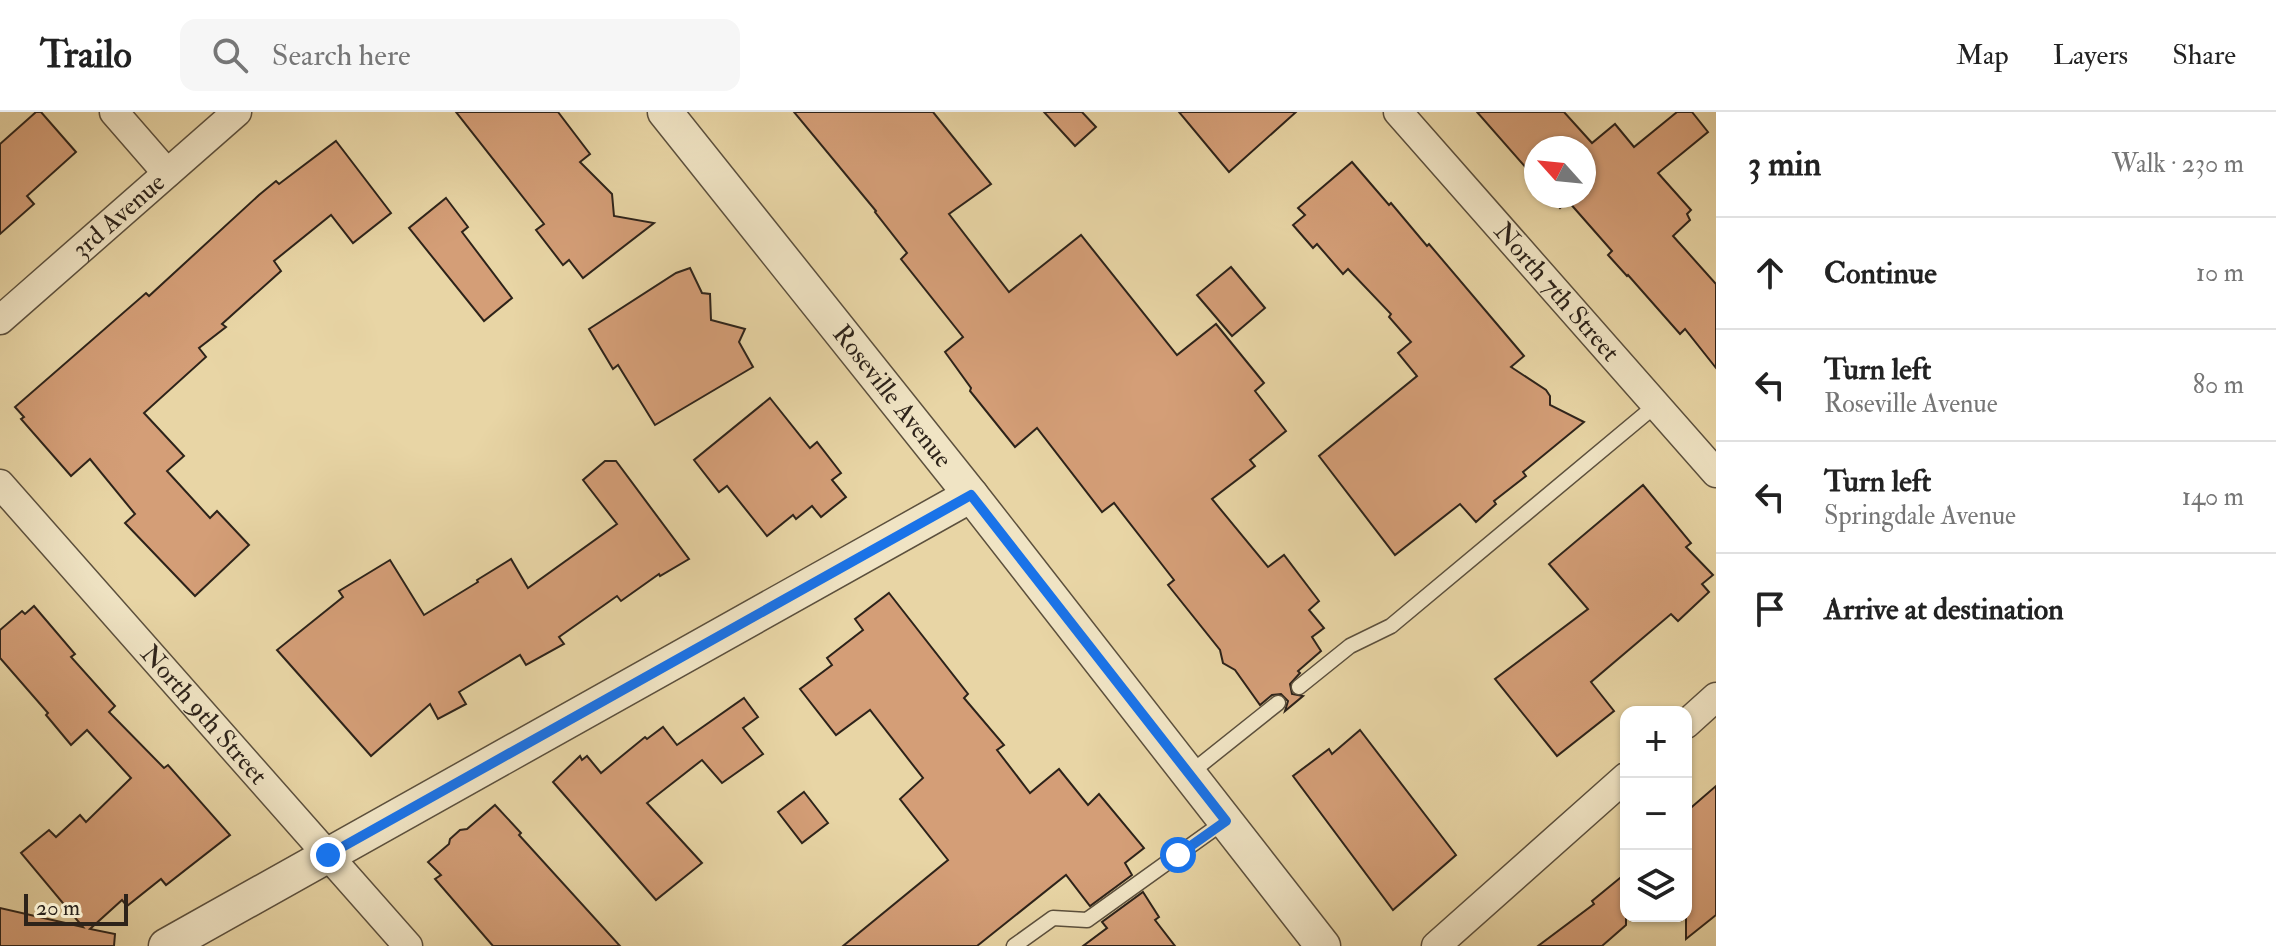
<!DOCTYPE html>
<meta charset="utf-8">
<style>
body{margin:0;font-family:"IM FELL Double Pica",serif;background:#f6f6f6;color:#222}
.controls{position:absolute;right:24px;bottom:24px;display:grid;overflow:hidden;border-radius:16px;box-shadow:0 2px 6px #0004}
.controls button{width:72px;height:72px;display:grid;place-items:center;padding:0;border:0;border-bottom:2px solid #e0e0e0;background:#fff;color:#222;font:40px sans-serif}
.compass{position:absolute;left:1524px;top:24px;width:72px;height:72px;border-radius:50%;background:#fff;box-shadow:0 2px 6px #0004;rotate:297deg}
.scale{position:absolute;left:24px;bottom:20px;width:104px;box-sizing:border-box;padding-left:8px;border:4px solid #2d231a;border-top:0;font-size:22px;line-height:28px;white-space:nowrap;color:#2d231a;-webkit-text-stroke:6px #f0e4c4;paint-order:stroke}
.stop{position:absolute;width:24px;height:24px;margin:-18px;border:6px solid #1a73e8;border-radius:50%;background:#fff}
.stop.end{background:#1a73e8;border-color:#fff;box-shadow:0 2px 8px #0008}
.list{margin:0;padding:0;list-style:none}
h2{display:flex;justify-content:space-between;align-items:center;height:104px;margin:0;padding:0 32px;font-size:34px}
h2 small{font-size:26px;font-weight:400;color:#767676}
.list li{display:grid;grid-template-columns:52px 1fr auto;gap:24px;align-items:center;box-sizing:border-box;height:112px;padding:0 32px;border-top:2px solid #e0e0e0}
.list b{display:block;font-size:30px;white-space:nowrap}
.list p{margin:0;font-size:26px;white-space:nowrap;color:#767676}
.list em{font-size:26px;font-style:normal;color:#767676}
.icon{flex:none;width:44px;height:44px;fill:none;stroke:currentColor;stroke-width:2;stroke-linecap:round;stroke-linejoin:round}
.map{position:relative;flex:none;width:1716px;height:834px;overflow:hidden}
header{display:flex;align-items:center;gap:48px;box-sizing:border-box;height:112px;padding:0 40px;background:#fff;border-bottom:2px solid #e0e0e0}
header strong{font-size:38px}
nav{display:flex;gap:44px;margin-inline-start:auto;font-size:28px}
.search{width:560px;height:72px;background:#f6f6f6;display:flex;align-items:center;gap:20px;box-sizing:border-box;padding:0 28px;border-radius:16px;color:#767676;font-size:30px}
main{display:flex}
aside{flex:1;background:#fff}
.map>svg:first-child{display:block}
.building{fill:#d49e77;stroke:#2d231a;stroke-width:2}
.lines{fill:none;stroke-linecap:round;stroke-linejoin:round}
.service-casing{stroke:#5c503d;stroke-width:17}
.minor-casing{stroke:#5c503d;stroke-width:31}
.tertiary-casing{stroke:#5c503d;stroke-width:37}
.service{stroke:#f0e4c4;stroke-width:14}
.minor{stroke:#f0e4c4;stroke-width:28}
.tertiary{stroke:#f0e4c4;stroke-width:34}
.route{stroke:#1a73e8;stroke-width:10}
.labels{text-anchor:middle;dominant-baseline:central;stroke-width:6;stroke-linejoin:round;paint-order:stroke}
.street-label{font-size:26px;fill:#2d231a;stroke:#f0e4c4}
</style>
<header>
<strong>Trailo</strong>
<div class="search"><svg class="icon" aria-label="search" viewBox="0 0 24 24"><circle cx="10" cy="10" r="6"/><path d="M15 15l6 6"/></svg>Search here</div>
<nav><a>Map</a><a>Layers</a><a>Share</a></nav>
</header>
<main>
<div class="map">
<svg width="1716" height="834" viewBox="0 0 1716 834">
<rect width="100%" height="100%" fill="#e8d5a5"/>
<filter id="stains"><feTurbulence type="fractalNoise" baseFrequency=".0025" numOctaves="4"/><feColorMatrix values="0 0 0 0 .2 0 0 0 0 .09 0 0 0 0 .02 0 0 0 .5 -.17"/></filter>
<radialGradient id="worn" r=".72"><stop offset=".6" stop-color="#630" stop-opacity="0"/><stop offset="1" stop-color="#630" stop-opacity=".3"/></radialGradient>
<g class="building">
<path d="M 36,0 L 41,0 L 76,40 L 27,84 L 34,92 L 0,122 L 0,32 Z"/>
<path d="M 456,0 L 558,0 L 590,42 L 580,50 L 612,82 L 614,104 L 654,111 L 583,166 L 569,148 L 563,153 L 536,118 L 544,112 Z"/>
<path d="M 794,0 L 933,0 L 991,72 L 949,102 L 1009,180 L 1081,123 L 1177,243 L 1216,212 L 1264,271 L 1255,279 L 1286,319 L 1250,348 L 1255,354 L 1212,387 L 1268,455 L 1284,443 L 1319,489 L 1309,498 L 1324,516 L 1312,525 L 1321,539 L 1298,559 L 1300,561 L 1290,572 L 1292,582 L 1303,584 L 1285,599 L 1288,589 L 1281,582 L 1272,583 L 1260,593 L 1235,558 L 1223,551 L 1220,538 L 1168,473 L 1174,468 L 1114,391 L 1102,400 L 1037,316 L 1015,335 L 970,279 L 971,276 L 945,240 L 963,225 L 901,147 L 907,141 L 875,100 L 876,99 Z"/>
<path d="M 1044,0 L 1082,0 L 1096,15 L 1075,34 Z"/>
<path d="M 1179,0 L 1296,0 L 1229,60 Z"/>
<path d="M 1477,0 L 1564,0 L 1592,31 L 1615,12 L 1634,35 L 1677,0 L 1692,0 L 1708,20 L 1658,61 L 1691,98 L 1687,102 L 1690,108 L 1673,124 L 1716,172 L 1716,256 L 1685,217 L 1680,222 L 1628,163 L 1627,164 L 1608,143 L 1612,139 L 1568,89 L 1560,96 L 1550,84 L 1584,84 L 1584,36 L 1536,36 L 1536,67 Z"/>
<path d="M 336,29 L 391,101 L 353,131 L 331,103 L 274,149 L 281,159 L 222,212 L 226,215 L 199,236 L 206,245 L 144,301 L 184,344 L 167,359 L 210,406 L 217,399 L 249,433 L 195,484 L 125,411 L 135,402 L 90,347 L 71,364 L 21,307 L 24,305 L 15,295 L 146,181 L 149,184 L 259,83 L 276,69 L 279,72 Z"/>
<path d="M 1352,50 L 1389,93 L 1391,91 L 1427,134 L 1429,132 L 1524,244 L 1511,255 L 1546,278 L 1550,284 L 1550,293 L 1584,310 L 1523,360 L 1526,364 L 1494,389 L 1496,392 L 1476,410 L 1460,392 L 1395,443 L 1319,344 L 1417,264 L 1398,241 L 1411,230 L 1389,205 L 1391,202 L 1348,157 L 1343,162 L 1317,132 L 1313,136 L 1293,113 L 1305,103 L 1298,96 Z"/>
<path d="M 446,86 L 468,115 L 462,120 L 512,186 L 484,209 L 409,116 Z"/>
<path d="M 1231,155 L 1265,196 L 1232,224 L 1197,183 Z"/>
<path d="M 690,156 L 702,181 L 710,182 L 711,208 L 745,217 L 739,230 L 753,255 L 655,313 L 618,253 L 613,257 L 589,217 L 676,161 Z"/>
<path d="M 770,286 L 810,336 L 817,330 L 841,361 L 832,368 L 846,385 L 821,405 L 812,394 L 796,407 L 793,403 L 767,424 L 727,374 L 719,380 L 694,348 Z"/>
<path d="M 605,349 L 616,349 L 689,447 L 660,464 L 659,462 L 621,489 L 617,484 L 559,525 L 564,532 L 526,553 L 520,543 L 459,580 L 466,592 L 438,607 L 430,592 L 371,644 L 277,538 L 343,485 L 339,479 L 390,448 L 424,503 L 478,470 L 477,468 L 511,447 L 528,476 L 617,412 L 583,368 Z"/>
<path d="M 1643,373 L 1691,431 L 1686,435 L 1713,463 L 1702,472 L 1709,480 L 1678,509 L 1671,502 L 1591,570 L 1614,599 L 1557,644 L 1495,567 L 1588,497 L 1549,452 Z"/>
<path d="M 889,481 L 968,582 L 964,586 L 1004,633 L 997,638 L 1030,681 L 1059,657 L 1088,693 L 1099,682 L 1144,736 L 1125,751 L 1132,763 L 1090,794 L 1066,763 L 977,834 L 843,834 L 948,748 L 900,687 L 923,666 L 870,598 L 836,623 L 800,577 L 832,553 L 827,546 L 863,518 L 855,507 Z"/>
<path d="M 34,494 L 75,542 L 71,545 L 115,594 L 109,600 L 164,656 L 168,653 L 230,723 L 166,773 L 161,767 L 127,794 L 122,788 L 90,817 L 115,822 L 114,834 L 0,834 L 0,796 L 83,815 L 21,741 L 49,718 L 56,725 L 80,703 L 86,710 L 131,666 L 87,618 L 71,633 L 46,603 L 48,601 L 0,546 L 0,518 L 22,499 L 25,502 Z"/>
<path d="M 744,586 L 758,605 L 743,616 L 763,642 L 722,671 L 702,648 L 647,691 L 702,751 L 656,788 L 553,670 L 580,644 L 582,648 L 587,644 L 601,661 L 645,625 L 647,627 L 663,615 L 677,633 Z"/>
<path d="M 1360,618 L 1456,743 L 1393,798 L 1293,664 L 1329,637 L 1332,642 Z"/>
<path d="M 1716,674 L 1716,803 L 1686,827 L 1686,700 Z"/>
<path d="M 804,680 L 828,711 L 802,731 L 778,700 Z"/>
<path d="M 495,693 L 521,721 L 519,723 L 620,834 L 493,834 L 435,767 L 441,763 L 428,750 L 449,732 L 450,727 L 460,718 L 467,717 Z"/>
<path d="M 1626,761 L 1626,813 L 1602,834 L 1538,834 L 1594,792 L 1592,789 Z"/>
<path d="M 1143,780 L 1159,805 L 1155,808 L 1175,834 L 1083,834 L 1107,816 L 1102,810 Z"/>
</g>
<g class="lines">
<defs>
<g id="service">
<path d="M 1299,575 L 1350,534 L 1391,514 L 1656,293"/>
<path d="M 1189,662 L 1278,591"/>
<path d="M 1014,834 L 1053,806 L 1087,808 L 1225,709"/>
</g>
<g id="minor">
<path d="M 114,0 L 167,61"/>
<path id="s1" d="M 1398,0 L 1716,361"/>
<path id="s2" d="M 0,208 L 237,0"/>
<path id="s3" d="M 0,372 L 408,834"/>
<path d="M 1686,612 L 1716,585"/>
<path d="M 1436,834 L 1626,665"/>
</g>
<g id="tertiary">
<path id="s4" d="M 665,0 L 971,383 L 1323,834"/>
<path d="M 166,834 L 971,383"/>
</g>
</defs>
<use href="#service" class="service-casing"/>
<use href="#minor" class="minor-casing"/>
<use href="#tertiary" class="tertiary-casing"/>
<use href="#service" class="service"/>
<use href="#minor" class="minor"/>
<use href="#tertiary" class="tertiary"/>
</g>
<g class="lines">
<path class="route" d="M 328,743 L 971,383 L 1226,709 L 1178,743"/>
</g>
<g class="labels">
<g class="street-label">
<text stroke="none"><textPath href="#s2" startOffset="158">3rd Avenue</textPath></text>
<text stroke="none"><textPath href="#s1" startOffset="240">North 7th Street</textPath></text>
<text stroke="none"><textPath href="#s4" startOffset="364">Roseville Avenue</textPath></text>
<text stroke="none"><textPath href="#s3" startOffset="308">North 9th Street</textPath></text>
</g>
</g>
<rect width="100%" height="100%" filter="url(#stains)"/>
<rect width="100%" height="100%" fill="url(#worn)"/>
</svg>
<div class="controls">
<button>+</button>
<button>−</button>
<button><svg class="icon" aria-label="layers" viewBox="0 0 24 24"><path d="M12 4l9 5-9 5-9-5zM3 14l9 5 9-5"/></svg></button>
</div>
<svg class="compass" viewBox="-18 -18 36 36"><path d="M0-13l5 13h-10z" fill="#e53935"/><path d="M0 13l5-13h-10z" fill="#767676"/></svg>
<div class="scale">20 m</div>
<div class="stop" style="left:1178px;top:743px"></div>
<div class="stop end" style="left:328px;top:743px"></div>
</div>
<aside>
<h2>3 min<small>Walk · 230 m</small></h2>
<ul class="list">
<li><svg class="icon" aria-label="ahead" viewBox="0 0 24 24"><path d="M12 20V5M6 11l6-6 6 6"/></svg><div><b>Continue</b></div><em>10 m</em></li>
<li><svg class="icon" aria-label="left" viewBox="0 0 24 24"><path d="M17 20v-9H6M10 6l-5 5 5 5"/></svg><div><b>Turn left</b><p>Roseville Avenue</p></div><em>80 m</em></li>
<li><svg class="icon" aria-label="left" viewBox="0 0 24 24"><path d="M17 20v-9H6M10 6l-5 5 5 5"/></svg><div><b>Turn left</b><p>Springdale Avenue</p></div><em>140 m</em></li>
<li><svg class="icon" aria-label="arrive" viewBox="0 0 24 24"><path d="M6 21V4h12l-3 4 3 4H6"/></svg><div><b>Arrive at destination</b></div></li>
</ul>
</aside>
</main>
